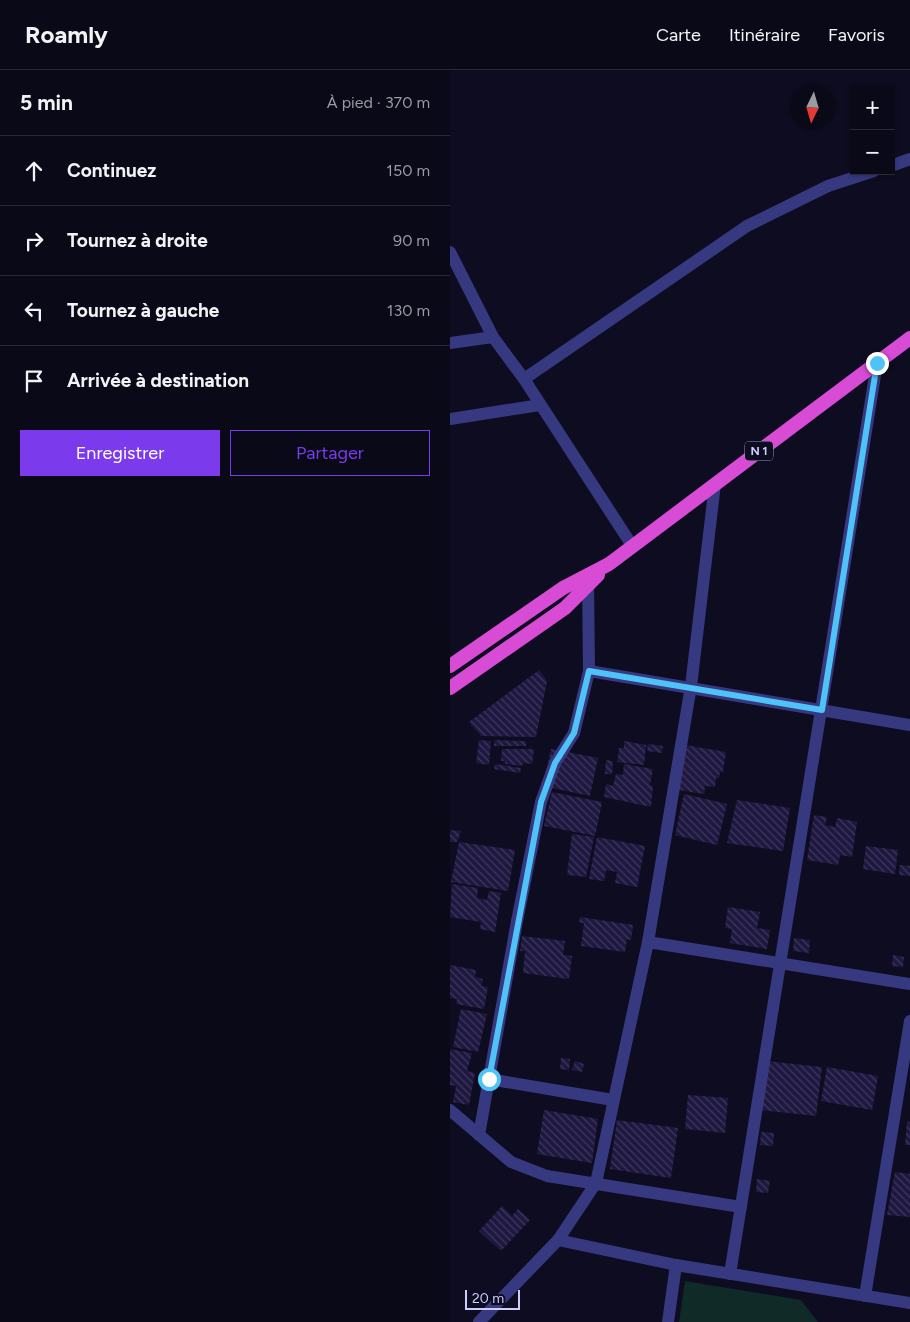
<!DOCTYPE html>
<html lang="fr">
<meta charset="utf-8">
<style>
body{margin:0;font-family:Figtree,sans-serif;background:#131221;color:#f1f3f6}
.controls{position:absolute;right:15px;top:15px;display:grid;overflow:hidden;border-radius:0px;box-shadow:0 1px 4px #0004}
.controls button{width:45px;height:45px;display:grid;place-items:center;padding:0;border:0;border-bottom:1px solid #2a2a37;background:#0a0918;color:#f1f3f6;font:25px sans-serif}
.compass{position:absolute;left:340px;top:15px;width:45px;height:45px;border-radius:50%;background:#0a0918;box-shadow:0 1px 4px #0004;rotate:185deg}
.scale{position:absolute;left:15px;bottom:12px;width:55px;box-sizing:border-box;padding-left:5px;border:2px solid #cecbff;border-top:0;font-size:14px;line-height:18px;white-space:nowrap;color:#cecbff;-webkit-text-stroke:4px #0e0c20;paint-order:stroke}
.stop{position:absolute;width:15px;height:15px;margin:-11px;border:4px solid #4fc3f7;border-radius:50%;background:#fff}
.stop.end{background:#4fc3f7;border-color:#fff;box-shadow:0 1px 5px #0008}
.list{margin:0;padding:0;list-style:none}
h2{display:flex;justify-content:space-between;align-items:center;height:65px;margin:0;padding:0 20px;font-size:21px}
h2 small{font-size:16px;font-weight:400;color:#999aa2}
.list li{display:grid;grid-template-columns:32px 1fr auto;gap:15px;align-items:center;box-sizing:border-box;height:70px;padding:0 20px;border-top:1px solid #2a2a37}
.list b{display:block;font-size:19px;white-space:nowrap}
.list em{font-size:16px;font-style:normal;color:#999aa2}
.actions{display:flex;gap:10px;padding:15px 20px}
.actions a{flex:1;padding:11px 0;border:1px solid #7c3aed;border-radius:0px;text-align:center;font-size:18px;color:#7c3aed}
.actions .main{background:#7c3aed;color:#fff}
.icon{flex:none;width:28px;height:28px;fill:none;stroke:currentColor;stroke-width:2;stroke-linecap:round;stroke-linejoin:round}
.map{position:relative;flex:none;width:460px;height:1252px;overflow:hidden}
header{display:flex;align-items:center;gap:30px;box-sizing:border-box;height:70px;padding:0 25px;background:#0a0918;border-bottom:1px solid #2a2a37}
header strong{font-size:24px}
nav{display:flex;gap:28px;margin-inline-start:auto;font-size:18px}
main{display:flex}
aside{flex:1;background:#0a0918}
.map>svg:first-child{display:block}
.green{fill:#0f2a27}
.building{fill:url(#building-back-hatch)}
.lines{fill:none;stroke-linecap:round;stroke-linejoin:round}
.minor{stroke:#363980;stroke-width:12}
.trunk{stroke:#d84cd5;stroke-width:14}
.route{stroke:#4fc3f7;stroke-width:6}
.labels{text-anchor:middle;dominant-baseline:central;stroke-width:4;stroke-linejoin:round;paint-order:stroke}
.shield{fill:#0e0c20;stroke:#9492bc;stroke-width:1}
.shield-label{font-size:12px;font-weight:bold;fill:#cecbff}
</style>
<header>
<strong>Roamly</strong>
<nav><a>Carte</a><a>Itinéraire</a><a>Favoris</a></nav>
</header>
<main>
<aside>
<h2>5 min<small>À pied · 370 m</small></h2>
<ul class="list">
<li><svg class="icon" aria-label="ahead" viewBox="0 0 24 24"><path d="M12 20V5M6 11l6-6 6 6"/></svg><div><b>Continuez</b></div><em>150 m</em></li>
<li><svg class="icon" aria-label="right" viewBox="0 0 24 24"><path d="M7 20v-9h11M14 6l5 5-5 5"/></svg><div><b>Tournez à droite</b></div><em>90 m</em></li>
<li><svg class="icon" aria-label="left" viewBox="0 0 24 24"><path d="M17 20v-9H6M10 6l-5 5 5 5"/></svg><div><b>Tournez à gauche</b></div><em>130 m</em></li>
<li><svg class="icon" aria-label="arrive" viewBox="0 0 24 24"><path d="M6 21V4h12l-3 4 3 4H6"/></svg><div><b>Arrivée à destination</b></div></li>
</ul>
<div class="actions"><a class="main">Enregistrer</a><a>Partager</a></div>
</aside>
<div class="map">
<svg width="460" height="1252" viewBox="0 0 460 1252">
<defs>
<pattern id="building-back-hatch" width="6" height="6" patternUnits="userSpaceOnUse" patternTransform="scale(1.25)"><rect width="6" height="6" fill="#1e1841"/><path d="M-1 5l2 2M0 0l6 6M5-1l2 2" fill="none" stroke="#3e385e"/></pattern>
</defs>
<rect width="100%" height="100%" fill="#0e0c20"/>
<path class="green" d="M 235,1211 L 351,1230 L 368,1252 L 229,1252 Z"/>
<g class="building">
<path d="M 89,600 L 97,611 L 86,667 L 31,666 L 19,652 Z"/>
<path d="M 29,670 L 41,671 L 39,695 L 26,693 Z"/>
<path d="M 44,670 L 76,671 L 76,676 L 44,676 Z"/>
<path d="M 174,671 L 196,675 L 194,695 L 167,692 L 169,678 L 174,678 Z"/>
<path d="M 198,674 L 213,676 L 212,683 L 197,681 Z"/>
<path d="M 235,675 L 276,682 L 273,702 L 270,702 L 269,708 L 266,708 L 265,717 L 255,716 L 254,724 L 228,720 Z"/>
<path d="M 52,679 L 84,679 L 82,694 L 73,693 L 72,696 L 55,694 L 55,691 L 51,691 Z"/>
<path d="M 101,679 L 148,688 L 140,726 L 93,716 Z"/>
<path d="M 156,690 L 163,691 L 162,704 L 155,704 Z"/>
<path d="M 45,694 L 71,698 L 70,703 L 44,699 Z"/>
<path d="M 174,694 L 203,699 L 200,715 L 203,716 L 201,737 L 154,727 L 156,714 L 163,716 L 166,704 L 173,705 Z"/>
<path d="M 102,722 L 152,732 L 145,766 L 94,756 Z"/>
<path d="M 234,724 L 277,734 L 267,775 L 225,765 Z"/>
<path d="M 287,730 L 340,738 L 333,781 L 277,773 Z"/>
<path d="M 364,745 L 377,747 L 375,755 L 385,757 L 387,748 L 407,752 L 402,787 L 390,785 L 388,795 L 357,790 Z"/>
<path d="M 0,760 L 11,761 L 7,772 L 0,772 Z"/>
<path d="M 122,764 L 144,767 L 136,807 L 117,805 Z"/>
<path d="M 147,767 L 195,776 L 187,817 L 165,813 L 167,802 L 156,800 L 154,811 L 139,809 Z"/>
<path d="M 9,772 L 65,780 L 58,821 L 1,812 Z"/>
<path d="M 416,776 L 448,780 L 445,804 L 413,799 Z"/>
<path d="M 450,795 L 460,796 L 460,806 L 449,805 Z"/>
<path d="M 2,814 L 28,818 L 27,828 L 37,830 L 39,821 L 51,823 L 45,862 L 30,859 L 31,852 L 0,847 Z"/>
<path d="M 278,837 L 310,842 L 307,858 L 320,860 L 317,879 L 280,873 L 282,859 L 275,858 Z"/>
<path d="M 130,847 L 183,855 L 181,870 L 177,869 L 175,882 L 131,876 L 134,853 L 129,853 Z"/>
<path d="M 72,866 L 115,871 L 113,885 L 122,886 L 119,909 L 73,903 L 75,881 L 70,881 Z"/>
<path d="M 344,868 L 360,870 L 359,883 L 343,881 Z"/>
<path d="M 443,885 L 454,887 L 453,897 L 442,896 Z"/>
<path d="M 0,895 L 26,900 L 25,907 L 33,909 L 31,916 L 38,917 L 34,939 L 6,934 L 7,929 L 0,928 Z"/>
<path d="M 11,939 L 37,944 L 28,982 L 3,977 Z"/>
<path d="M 0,979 L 22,983 L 17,1001 L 25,1003 L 19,1035 L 3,1032 L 6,1016 L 0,1015 Z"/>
<path d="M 111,988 L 120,989 L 119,1000 L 110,999 Z"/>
<path d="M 125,991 L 134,994 L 132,1002 L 122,1000 Z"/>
<path d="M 316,991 L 372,997 L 366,1046 L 310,1040 Z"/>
<path d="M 377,997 L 428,1006 L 422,1040 L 371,1031 Z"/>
<path d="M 238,1025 L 278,1028 L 275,1063 L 235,1059 Z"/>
<path d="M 94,1040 L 148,1049 L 142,1093 L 87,1084 Z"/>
<path d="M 167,1050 L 228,1058 L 221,1108 L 160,1099 Z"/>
<path d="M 457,1051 L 460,1052 L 460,1075 L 455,1075 Z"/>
<path d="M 311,1062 L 324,1063 L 323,1076 L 310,1075 Z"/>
<path d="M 445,1102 L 460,1104 L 460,1147 L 437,1145 Z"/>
<path d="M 307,1109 L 320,1111 L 318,1123 L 306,1122 Z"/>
<path d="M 52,1136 L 62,1146 L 68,1139 L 80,1150 L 51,1181 L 29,1161 Z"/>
</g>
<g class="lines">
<g class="minor">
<path d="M 441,96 L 460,89"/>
<path d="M 0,182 L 43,267 L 74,309 L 183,477"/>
<path d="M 0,273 L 43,267"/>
<path d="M 74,309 L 297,156 L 378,116 L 424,101"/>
<path d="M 0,349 L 90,335"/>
<path d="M 139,601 L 460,655"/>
<path d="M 198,872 L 460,914"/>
<path d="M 39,1009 L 163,1030"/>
<path d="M 0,1040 L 61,1092 L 97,1106 L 291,1137"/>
<path d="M 29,1065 L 67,851 L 91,732 L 105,693 L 124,663 L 139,601 L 138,508"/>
<path d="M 108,1170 L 146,1113 L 198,872 L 241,616 L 265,414"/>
<path d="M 280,1204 L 427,293"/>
<path d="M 415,1226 L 460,951"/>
<path d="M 29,1252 L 108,1170 L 226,1195 L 460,1233"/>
<path d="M 218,1252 L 226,1195"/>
</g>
<g class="trunk">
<path d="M 0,596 L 113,518 L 159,494 L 460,268"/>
<path d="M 0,618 L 115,538 L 148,505"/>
</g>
</g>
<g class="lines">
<path class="route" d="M 39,1009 L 91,732 L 105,693 L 124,663 L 139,601 L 372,640 L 427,293"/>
</g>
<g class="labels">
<rect class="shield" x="295" y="371.5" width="28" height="19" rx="4"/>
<g class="shield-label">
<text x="309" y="381">N 1</text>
</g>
</g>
</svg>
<div class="controls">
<button>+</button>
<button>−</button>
</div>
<svg class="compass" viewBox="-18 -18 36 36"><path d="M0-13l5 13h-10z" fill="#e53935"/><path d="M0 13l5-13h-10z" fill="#999aa2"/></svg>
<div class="scale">20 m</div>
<div class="stop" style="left:39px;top:1009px"></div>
<div class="stop end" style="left:427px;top:293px"></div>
</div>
</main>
